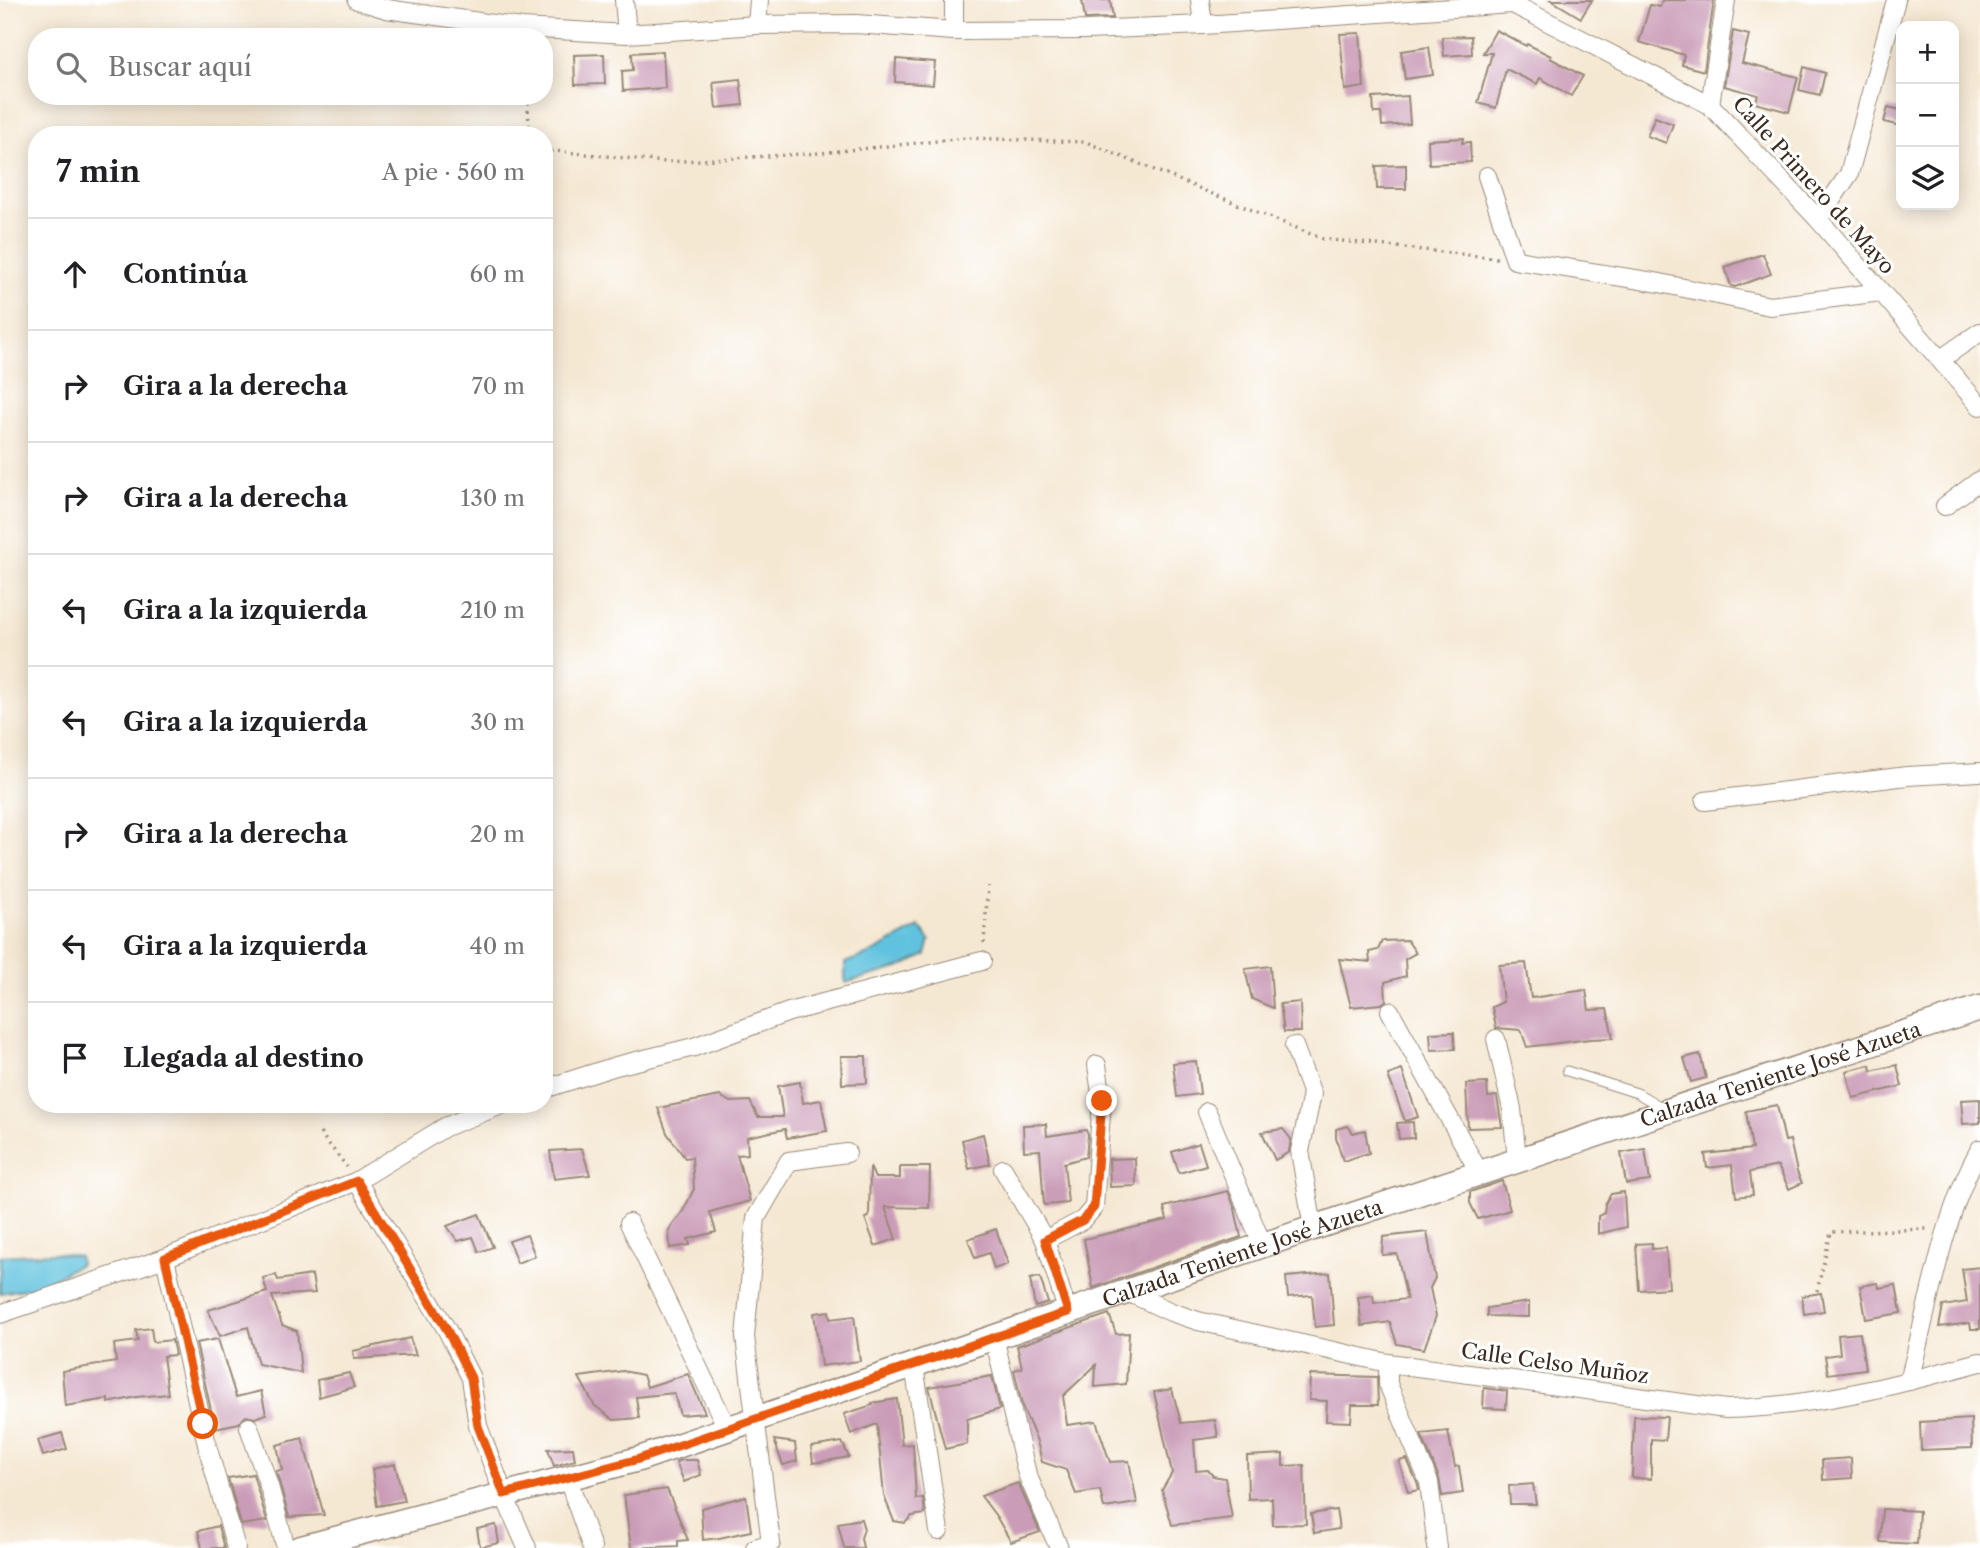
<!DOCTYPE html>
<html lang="es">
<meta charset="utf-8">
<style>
body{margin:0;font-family:"Libre Caslon Text",serif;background:#f2f2f2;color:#202124}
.controls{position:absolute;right:21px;top:21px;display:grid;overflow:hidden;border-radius:14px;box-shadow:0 4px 18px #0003}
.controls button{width:63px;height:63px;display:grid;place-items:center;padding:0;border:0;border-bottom:2px solid #e0e0e0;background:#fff;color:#202124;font:35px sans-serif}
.stop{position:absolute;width:21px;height:21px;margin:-16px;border:5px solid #ea580c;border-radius:50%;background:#fff}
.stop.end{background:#ea580c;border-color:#fff;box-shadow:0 2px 7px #0008}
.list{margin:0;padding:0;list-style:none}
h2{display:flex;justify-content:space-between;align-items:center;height:91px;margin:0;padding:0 28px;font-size:30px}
h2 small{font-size:23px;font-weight:400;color:#757577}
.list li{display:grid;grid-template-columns:46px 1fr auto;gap:21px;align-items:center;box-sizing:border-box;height:112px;padding:0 28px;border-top:2px solid #e0e0e0}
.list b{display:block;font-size:26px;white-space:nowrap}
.list em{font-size:23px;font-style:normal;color:#757577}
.icon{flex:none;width:38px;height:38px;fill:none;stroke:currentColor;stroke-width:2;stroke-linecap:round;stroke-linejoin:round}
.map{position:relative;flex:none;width:1980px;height:1548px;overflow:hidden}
.search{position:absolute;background:#fff;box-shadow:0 4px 18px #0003;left:28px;top:28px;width:525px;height:77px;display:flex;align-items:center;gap:18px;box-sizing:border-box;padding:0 24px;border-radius:28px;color:#757577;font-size:26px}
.panel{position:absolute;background:#fff;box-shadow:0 4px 18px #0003;left:28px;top:126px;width:525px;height:987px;border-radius:28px}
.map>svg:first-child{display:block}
.water{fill:#60c2de;stroke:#4e767e;stroke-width:2}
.building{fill:#ca9cb7}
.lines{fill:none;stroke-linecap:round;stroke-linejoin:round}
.lane-casing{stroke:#988978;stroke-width:11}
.street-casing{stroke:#988978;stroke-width:20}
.secondary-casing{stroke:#988978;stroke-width:27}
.path{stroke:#988978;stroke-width:3.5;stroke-dasharray:2 5;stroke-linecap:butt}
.lane{stroke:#fff;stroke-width:9}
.street{stroke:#fff;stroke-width:18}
.secondary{stroke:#fff;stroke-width:24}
.route{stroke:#ea580c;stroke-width:9}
.labels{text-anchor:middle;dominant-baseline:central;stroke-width:6;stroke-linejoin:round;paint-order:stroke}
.street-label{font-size:21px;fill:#3b2a1e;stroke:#fff}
</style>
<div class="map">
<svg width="1980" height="1548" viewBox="0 0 1980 1548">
<rect width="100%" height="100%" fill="#fff"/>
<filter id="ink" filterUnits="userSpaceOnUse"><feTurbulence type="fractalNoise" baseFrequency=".0143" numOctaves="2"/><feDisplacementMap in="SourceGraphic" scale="14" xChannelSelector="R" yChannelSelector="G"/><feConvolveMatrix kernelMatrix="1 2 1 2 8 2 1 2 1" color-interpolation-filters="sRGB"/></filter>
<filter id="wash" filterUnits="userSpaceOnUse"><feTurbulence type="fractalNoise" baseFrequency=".00686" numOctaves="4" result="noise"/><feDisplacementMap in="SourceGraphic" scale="28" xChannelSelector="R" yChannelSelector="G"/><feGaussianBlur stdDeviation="1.57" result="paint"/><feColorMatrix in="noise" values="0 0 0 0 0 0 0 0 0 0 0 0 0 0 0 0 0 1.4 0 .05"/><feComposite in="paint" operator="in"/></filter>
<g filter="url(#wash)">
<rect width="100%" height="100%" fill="#f5e8d3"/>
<g class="water">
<path d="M 919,927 L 930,940 L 926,955 L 899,968 L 845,983 L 845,963 L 869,954 Z"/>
<path d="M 55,1253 L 79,1256 L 80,1264 L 38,1287 L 0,1293 L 0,1256 Z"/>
</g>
<g id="blocks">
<g class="building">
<path d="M 1082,0 L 1110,0 L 1113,18 L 1085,19 Z"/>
<path d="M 1551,0 L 1592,0 L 1581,18 Z"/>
<path d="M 1662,0 L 1714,0 L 1704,71 L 1682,65 L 1684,55 L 1639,42 L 1650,5 L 1660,7 Z"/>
<path d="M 1496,30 L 1526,46 L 1527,44 L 1551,56 L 1550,58 L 1583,76 L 1571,96 L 1540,78 L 1537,84 L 1506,69 L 1496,108 L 1478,103 L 1492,53 L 1483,53 Z"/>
<path d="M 1733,31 L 1749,35 L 1742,63 L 1798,77 L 1789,112 L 1755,103 L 1758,95 L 1724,86 Z"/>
<path d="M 1360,33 L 1364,87 L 1345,90 L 1340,34 Z"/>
<path d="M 1471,36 L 1472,54 L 1444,56 L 1442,37 Z"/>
<path d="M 1429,47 L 1433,75 L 1405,79 L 1401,51 Z"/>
<path d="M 663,51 L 665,88 L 623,91 L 622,71 L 633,70 L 632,53 Z"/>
<path d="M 604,54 L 605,84 L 575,85 L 574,55 Z"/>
<path d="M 896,59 L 935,62 L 933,85 L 895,82 Z"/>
<path d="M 1804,67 L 1825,73 L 1820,95 L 1799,90 Z"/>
<path d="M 740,79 L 743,105 L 716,108 L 713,82 Z"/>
<path d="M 1408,96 L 1410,124 L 1382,126 L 1381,113 L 1374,113 L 1373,98 Z"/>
<path d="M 1888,107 L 1901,110 L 1901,126 L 1884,122 Z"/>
<path d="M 1655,117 L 1673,124 L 1666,143 L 1647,136 Z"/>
<path d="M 1463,138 L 1462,143 L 1470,142 L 1471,162 L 1429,164 L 1428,140 Z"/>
<path d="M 1406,165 L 1406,189 L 1377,189 L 1376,166 Z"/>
<path d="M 1763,254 L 1771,274 L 1735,287 L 1731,286 L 1725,267 Z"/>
<path d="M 1407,940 L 1416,953 L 1405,959 L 1406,976 L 1385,982 L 1386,1001 L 1381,1004 L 1351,1007 L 1339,959 L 1370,962 L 1369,952 L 1378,950 L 1382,941 Z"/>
<path d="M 1526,963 L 1531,998 L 1586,990 L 1589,1010 L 1607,1009 L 1613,1038 L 1590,1039 L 1527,1047 L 1521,1030 L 1496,1028 L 1492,1007 L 1503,1002 L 1499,965 Z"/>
<path d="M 1270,966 L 1273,1008 L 1252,999 L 1245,969 Z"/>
<path d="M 1300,1002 L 1301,1032 L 1284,1032 L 1280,1004 Z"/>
<path d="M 1454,1032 L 1455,1049 L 1431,1050 L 1430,1033 Z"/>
<path d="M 1700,1054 L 1706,1078 L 1691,1082 L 1684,1058 Z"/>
<path d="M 841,1056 L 866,1056 L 867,1083 L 842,1084 Z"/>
<path d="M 1196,1061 L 1200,1094 L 1177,1097 L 1173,1063 Z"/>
<path d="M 1870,1065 L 1871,1071 L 1897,1065 L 1902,1086 L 1853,1098 L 1846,1071 Z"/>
<path d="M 1402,1070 L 1418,1117 L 1405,1121 L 1388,1075 Z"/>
<path d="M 800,1082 L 803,1103 L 821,1100 L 827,1131 L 787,1138 L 785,1129 L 747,1137 L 748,1154 L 737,1155 L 750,1201 L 710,1212 L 716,1232 L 688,1239 L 690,1245 L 670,1248 L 669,1230 L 683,1211 L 694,1189 L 692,1157 L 685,1158 L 667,1133 L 658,1108 L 720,1096 L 730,1102 L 750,1101 L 758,1117 L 783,1117 L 778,1086 Z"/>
<path d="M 1487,1083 L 1488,1097 L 1497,1096 L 1502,1127 L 1468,1128 L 1466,1084 Z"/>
<path d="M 1980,1099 L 1980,1123 L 1963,1124 L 1961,1100 Z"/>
<path d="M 1777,1105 L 1785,1141 L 1790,1140 L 1797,1172 L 1802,1183 L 1789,1189 L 1778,1166 L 1750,1172 L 1753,1195 L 1736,1197 L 1732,1165 L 1707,1168 L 1705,1154 L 1752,1149 L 1746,1111 Z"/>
<path d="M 1413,1122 L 1414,1138 L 1399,1139 L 1397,1123 Z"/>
<path d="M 1046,1124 L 1047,1136 L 1086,1130 L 1088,1135 L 1086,1157 L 1064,1163 L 1068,1203 L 1044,1205 L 1040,1150 L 1024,1151 L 1023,1125 Z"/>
<path d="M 1348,1126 L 1353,1133 L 1365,1130 L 1369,1153 L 1343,1161 L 1336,1138 L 1336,1129 Z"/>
<path d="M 1283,1129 L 1291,1139 L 1289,1152 L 1275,1160 L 1262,1132 Z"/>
<path d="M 983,1134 L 990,1164 L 969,1169 L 962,1140 Z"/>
<path d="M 1199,1143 L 1206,1165 L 1179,1173 L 1172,1152 Z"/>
<path d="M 582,1149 L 590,1175 L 554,1179 L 550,1151 Z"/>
<path d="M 1645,1149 L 1650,1181 L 1626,1184 L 1621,1153 Z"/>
<path d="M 1135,1158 L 1136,1186 L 1110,1187 L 1109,1159 Z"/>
<path d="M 870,1167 L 875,1178 L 900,1178 L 900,1167 L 930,1167 L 929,1208 L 885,1207 L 896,1239 L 875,1246 L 865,1218 L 869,1217 Z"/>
<path d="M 1502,1181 L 1510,1210 L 1478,1219 L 1470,1203 L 1470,1192 Z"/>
<path d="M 1228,1191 L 1235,1209 L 1241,1237 L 1093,1288 L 1084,1239 L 1167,1220 L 1164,1207 Z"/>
<path d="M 1624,1192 L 1626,1227 L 1598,1234 L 1598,1216 L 1604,1213 L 1605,1204 L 1611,1194 Z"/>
<path d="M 479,1214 L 493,1247 L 479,1252 L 473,1237 L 458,1241 L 447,1226 Z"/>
<path d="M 996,1229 L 1008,1264 L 994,1269 L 989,1253 L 975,1258 L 968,1239 Z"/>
<path d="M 1427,1232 L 1435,1278 L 1430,1288 L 1436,1316 L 1424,1349 L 1397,1344 L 1390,1322 L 1362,1326 L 1358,1297 L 1373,1295 L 1374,1303 L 1407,1299 L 1397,1254 L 1382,1255 L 1383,1237 Z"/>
<path d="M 527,1235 L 535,1256 L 517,1263 L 509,1241 Z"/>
<path d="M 1652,1243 L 1652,1249 L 1666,1248 L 1669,1288 L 1639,1290 L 1636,1244 Z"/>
<path d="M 1980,1267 L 1980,1329 L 1971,1329 L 1970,1323 L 1939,1327 L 1943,1306 L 1967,1302 L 1962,1269 Z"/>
<path d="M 1330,1273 L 1334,1325 L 1315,1327 L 1312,1295 L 1288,1297 L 1286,1277 Z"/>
<path d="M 276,1275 L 278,1280 L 312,1275 L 315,1293 L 272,1296 L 282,1325 L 297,1331 L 301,1373 L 258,1364 L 248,1327 L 220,1336 L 208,1310 L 267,1292 L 263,1278 Z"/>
<path d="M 1040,1277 L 1048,1303 L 1035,1307 L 1030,1279 Z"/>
<path d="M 1878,1283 L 1879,1288 L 1896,1285 L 1901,1313 L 1866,1319 L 1860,1286 Z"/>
<path d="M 1821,1293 L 1824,1311 L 1804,1314 L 1802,1296 Z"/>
<path d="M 1529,1302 L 1529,1317 L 1487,1316 L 1487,1308 Z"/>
<path d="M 829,1311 L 830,1319 L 854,1316 L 860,1361 L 821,1366 L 814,1313 Z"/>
<path d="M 1109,1314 L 1116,1334 L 1129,1333 L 1126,1384 L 1095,1387 L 1096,1365 L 1063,1396 L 1067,1425 L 1096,1421 L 1110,1462 L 1129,1461 L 1137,1503 L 1104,1508 L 1100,1490 L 1076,1494 L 1066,1470 L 1042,1462 L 1037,1441 L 1023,1409 L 1014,1370 L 1022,1368 L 1017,1346 Z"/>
<path d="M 151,1328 L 153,1342 L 172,1340 L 175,1355 L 163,1356 L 168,1394 L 137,1397 L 108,1403 L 108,1399 L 65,1406 L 62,1371 L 116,1362 L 114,1344 L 138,1341 L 136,1330 Z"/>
<path d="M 1860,1333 L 1865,1369 L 1828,1374 L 1825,1356 L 1840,1354 L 1838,1335 Z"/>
<path d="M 410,1338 L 416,1355 L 354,1359 L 353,1351 Z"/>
<path d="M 218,1339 L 236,1397 L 261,1391 L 266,1414 L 255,1418 L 246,1416 L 239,1423 L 215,1428 L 196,1343 Z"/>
<path d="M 623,1371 L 643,1375 L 647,1387 L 688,1374 L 705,1413 L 680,1415 L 674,1393 L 636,1397 L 639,1418 L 614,1420 L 594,1405 L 579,1377 Z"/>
<path d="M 349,1373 L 354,1387 L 319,1397 L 317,1380 Z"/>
<path d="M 1310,1375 L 1377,1377 L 1378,1405 L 1352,1405 L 1351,1422 L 1326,1421 L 1327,1401 L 1309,1400 Z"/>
<path d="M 992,1376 L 1000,1409 L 967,1419 L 967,1444 L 945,1449 L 929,1387 Z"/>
<path d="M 1484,1388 L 1507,1391 L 1506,1409 L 1483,1408 Z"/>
<path d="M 1172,1389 L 1181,1423 L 1215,1420 L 1218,1437 L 1194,1440 L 1196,1471 L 1208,1470 L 1213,1476 L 1225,1478 L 1232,1518 L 1172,1525 L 1162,1490 L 1172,1473 L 1154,1392 Z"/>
<path d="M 897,1399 L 902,1445 L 913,1444 L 916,1499 L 923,1498 L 925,1514 L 912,1516 L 905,1523 L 894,1521 L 884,1496 L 877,1424 L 851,1434 L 844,1414 L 873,1405 L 872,1403 Z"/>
<path d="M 1634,1416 L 1667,1417 L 1665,1440 L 1651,1439 L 1651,1479 L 1632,1478 Z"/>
<path d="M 1971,1419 L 1972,1448 L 1921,1450 L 1920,1422 Z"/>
<path d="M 1448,1431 L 1455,1467 L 1459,1466 L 1463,1493 L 1442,1496 L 1439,1478 L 1421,1434 Z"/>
<path d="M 62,1433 L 67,1449 L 43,1456 L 38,1440 Z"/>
<path d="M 302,1438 L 324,1515 L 289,1517 L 276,1471 L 282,1470 L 277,1445 Z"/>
<path d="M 774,1440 L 795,1443 L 797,1461 L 783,1465 Z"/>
<path d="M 842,1442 L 849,1457 L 813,1463 L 811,1447 Z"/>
<path d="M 573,1448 L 575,1460 L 554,1466 L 548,1449 Z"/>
<path d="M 1283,1454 L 1283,1466 L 1304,1465 L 1306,1524 L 1273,1525 L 1272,1498 L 1248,1499 L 1247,1456 Z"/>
<path d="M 1851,1458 L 1852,1478 L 1823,1480 L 1822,1460 Z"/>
<path d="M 1407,1459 L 1418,1485 L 1419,1490 L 1408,1492 L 1399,1461 Z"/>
<path d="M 682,1460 L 697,1460 L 701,1475 L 684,1482 L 676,1462 Z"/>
<path d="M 395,1464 L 404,1501 L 377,1506 L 372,1469 Z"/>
<path d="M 253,1474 L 267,1521 L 241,1525 L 228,1478 Z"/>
<path d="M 1018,1483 L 1040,1532 L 1011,1542 L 996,1516 L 981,1496 Z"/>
<path d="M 1533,1484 L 1536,1504 L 1510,1504 L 1509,1486 Z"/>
<path d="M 667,1489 L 688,1540 L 678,1541 L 678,1546 L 631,1548 L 624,1495 Z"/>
<path d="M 746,1496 L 751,1531 L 719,1538 L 703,1540 L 701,1508 Z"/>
<path d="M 1882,1509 L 1919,1511 L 1917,1544 L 1880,1542 Z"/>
<path d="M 1336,1510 L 1339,1529 L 1314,1533 L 1311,1514 Z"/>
<path d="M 861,1519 L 864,1529 L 861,1538 L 863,1548 L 844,1548 L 838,1523 Z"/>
<path d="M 496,1525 L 499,1543 L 480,1547 L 477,1529 Z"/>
<path d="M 218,1526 L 224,1548 L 202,1548 L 198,1531 Z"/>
</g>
</g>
</g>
<g filter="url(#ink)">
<use href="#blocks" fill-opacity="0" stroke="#988978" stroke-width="2"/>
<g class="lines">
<defs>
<path id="lane" d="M 1567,1071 L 1637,1093 L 1663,1108"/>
<g id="street">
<path d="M 357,0 L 386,9 L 522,28 L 627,34 L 757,25 L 856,24 L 954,31 L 1087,30 L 1203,25 L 1512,4"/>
<path d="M 624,0 L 627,34"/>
<path d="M 1200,0 L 1203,25"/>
<path d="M 1505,0 L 1710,105 L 1818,219 L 1980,406"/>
<path d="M 757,25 L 759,0"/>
<path d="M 954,31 L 954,0"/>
<path d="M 1710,105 L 1726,0"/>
<path d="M 1487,176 L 1515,260 L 1660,283 L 1770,306 L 1881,292"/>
<path d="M 1818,219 L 1849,174 L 1896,0"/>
<path d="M 1941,359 L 1980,332"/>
<path d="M 1945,506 L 1980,480"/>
<path d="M 1705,801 L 1907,776 L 1980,772"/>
<path d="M 1390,1011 L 1479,1172"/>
<path d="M 1496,1039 L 1512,1109 L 1517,1160"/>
<path d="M 1294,1046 L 1312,1094 L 1300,1151 L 1313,1228"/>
<path d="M 544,1089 L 616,1066 L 694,1047 L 789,1012 L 982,961"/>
<path d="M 1207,1112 L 1263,1246"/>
<path d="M 1003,1169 L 1045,1240 L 1068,1313"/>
<path d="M 357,1181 L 447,1330 L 471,1378 L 478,1426 L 504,1495 L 527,1548"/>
<path d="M 629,1223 L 728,1430"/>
<path d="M 1045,1240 L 1083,1220 L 1094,1207 L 1102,1101 L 1097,1065"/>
<path d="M 165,1258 L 208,1449 L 236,1548"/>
<path d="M 1128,1292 L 1171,1312 L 1198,1321 L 1388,1363 L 1726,1409 C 1813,1407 1897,1385 1980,1362"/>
<path d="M 0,1314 L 165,1258 L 357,1181 L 445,1127 L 504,1104"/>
<path d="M 994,1337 L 1027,1474 L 1059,1548"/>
<path d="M 1388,1363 L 1388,1384 L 1429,1482 L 1437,1548"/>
<path d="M 914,1365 L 939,1531"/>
<path d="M 1909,1381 C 1928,1308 1943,1214 1980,1149"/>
<path d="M 249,1427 L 269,1486 L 286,1548"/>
<path d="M 568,1479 L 592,1548"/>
<path d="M 755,1548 L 771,1543 L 745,1337 L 756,1218 L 789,1161 L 847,1153"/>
</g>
<g id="secondary">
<path id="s1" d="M 301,1548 L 639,1459 L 1313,1228 L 1980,1008"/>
</g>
</defs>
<use href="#lane" class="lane-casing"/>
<use href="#street" class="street-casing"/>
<use href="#secondary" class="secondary-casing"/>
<g class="path">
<path d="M 527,96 L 530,135"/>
<path d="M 544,150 L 666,162 L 820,153 L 966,138 L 1086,142 L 1323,239 L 1497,258"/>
<path d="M 984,943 L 988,886"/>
<path d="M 320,1133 L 347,1167"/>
<path d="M 1817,1291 L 1831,1232 L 1928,1229"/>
</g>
<use href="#lane" class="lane"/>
<use href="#street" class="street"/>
<use href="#secondary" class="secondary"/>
</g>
</g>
<g class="lines" filter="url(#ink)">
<path class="route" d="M 203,1424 L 165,1258 L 357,1181 L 447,1330 L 471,1378 L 478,1426 L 504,1494 L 639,1459 L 1068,1312 L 1045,1240 L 1083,1220 L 1094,1207 L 1102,1101"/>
</g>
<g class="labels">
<g class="street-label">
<text transform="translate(1814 185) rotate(48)">Calle Primero de Mayo</text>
<text stroke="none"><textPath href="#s1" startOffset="1554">Calzada Teniente José Azueta</textPath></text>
<text stroke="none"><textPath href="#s1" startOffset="987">Calzada Teniente José Azueta</textPath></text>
<text transform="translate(1555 1363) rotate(8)">Calle Celso Muñoz</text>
</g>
</g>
</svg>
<div class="controls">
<button>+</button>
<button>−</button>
<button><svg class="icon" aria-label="layers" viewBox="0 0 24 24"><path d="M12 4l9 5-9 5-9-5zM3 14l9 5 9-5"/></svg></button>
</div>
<div class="stop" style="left:203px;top:1424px"></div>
<div class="stop end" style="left:1102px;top:1101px"></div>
<div class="search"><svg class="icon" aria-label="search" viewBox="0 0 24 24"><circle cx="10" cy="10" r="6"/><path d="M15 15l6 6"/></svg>Buscar aquí</div>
<section class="panel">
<h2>7 min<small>A pie · 560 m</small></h2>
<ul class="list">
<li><svg class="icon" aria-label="ahead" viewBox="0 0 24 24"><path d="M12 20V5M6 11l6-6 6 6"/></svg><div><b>Continúa</b></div><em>60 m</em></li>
<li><svg class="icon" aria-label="right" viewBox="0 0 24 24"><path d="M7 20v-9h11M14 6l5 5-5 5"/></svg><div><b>Gira a la derecha</b></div><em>70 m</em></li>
<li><svg class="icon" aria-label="right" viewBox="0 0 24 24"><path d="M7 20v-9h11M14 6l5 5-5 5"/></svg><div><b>Gira a la derecha</b></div><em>130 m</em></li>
<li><svg class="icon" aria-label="left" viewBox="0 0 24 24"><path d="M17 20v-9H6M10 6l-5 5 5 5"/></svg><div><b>Gira a la izquierda</b></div><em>210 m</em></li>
<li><svg class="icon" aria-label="left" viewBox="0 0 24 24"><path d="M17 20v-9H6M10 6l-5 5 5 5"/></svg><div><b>Gira a la izquierda</b></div><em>30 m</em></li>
<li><svg class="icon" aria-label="right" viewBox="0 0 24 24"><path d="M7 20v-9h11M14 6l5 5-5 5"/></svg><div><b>Gira a la derecha</b></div><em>20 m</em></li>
<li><svg class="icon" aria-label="left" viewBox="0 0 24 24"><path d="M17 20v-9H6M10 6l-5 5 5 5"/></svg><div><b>Gira a la izquierda</b></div><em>40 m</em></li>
<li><svg class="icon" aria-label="arrive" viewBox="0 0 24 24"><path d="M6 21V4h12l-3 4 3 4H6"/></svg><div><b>Llegada al destino</b></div></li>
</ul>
</section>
</div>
